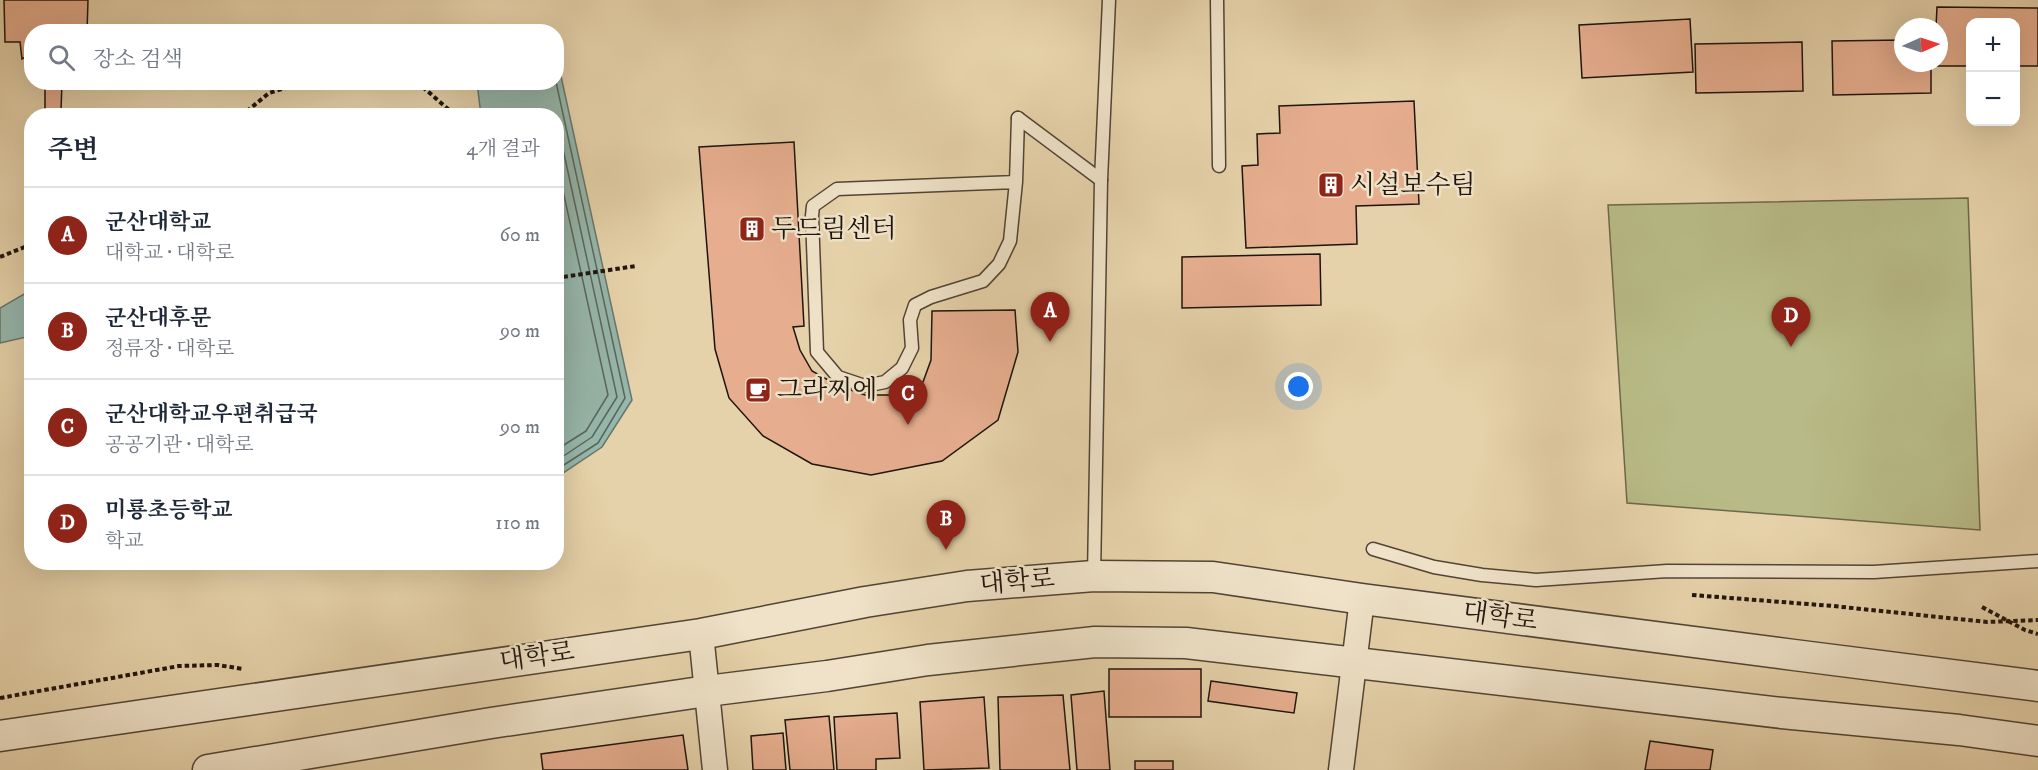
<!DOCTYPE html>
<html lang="ko">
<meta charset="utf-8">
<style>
body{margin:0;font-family:"IM FELL DW Pica","Noto Serif KR",serif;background:#f2f2f3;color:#1f2937}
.controls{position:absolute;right:18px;top:18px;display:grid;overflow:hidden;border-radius:12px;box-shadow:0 6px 24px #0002}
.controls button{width:54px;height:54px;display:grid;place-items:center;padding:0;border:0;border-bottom:2px solid #e0e1e3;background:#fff;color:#1f2937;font:30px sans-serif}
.compass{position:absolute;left:1894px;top:18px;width:54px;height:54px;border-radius:50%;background:#fff;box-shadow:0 6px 24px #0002;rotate:87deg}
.you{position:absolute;left:1299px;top:387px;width:21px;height:21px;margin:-15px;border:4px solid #fff;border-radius:50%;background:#1a73e8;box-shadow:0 0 0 9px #1a73e833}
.badge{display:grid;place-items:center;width:39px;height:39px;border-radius:50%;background:#8f2418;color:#fff;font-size:20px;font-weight:700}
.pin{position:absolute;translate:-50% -50px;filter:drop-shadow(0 2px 3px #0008)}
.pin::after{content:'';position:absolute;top:32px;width:21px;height:18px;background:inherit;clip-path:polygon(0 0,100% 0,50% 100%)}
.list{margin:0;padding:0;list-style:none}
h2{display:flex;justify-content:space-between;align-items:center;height:78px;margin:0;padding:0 24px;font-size:26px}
h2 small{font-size:20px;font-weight:400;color:#747a83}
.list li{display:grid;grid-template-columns:39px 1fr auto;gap:18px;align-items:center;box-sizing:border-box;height:96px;padding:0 24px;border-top:2px solid #e0e1e3}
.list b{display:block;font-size:22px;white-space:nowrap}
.list p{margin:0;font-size:20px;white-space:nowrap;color:#747a83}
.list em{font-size:20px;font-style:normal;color:#747a83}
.icon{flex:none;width:33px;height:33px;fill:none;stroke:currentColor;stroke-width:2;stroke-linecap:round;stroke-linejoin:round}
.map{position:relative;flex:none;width:2038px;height:770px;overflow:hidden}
.search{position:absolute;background:#fff;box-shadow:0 6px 24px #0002;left:24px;top:24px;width:540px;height:66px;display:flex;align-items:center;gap:15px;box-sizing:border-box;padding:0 21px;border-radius:24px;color:#747a83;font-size:22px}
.panel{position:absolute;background:#fff;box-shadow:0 6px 24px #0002;left:24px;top:108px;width:540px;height:462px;border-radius:24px}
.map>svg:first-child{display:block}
.green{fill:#b8bb87;stroke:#6c684a;stroke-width:1.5}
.water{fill:#96b7ac;stroke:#66766c;stroke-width:1.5}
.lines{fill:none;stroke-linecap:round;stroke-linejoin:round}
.shore{stroke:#5a665c;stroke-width:1.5}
.building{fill:#e6ae8f;stroke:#1f140d;stroke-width:1.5}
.service-casing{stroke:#514434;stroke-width:15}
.minor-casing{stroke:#514434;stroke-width:27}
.tertiary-casing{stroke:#514434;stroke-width:33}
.path{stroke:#1f140d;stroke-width:4;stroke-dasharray:4.5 3;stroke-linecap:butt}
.service{stroke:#efe2c8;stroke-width:12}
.minor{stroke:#efe2c8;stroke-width:24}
.tertiary{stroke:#efe2c8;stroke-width:30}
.path-bridge{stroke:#1f140d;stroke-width:4;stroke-dasharray:4.5 3;stroke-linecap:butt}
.labels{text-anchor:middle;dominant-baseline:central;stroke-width:5;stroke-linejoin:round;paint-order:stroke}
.poi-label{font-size:26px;fill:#1f140d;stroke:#efe2c8;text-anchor:start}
.street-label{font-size:26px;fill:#1f140d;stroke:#efe2c8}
</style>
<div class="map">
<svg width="2038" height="770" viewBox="0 0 2038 770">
<rect width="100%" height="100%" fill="#e6d2aa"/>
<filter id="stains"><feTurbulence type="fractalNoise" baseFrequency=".00333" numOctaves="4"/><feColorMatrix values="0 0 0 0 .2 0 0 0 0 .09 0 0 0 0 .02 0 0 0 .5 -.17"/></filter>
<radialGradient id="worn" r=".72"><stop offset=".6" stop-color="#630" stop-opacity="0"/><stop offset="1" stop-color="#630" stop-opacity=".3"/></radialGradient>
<path class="green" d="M 1968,198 L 1980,530 L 1627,503 L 1608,205 Z"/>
<g class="water">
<path d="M 557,58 L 632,400 L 602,447 L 557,477 L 556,116 L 481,115 L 477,83 L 556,82 Z"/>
<path d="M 31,290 L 31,336 L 0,343 L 0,308 Z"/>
</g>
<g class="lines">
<g class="shore">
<path d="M 556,82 L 625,398 L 598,443 L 556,470"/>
<path d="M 556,117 L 617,397 L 592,437 L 556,461"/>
<path d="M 556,159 L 608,395 L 586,431 L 556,450"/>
</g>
</g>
<g class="building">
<path d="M 4,0 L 88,0 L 87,32 L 32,32 L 32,53 L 22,59 L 20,42 L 5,42 Z"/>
<path d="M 1937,7 L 2038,8 L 2038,66 L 2016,66 L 2016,22 L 1970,22 L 1970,66 L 1936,66 L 1936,63 L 1939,63 L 1939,27 L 1936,27 Z"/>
<path d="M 1690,19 L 1693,72 L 1582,78 L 1579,25 Z"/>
<path d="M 1903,40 L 1903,63 L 1931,63 L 1931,93 L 1833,95 L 1832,41 Z"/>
<path d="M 1802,42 L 1803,91 L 1696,93 L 1695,44 Z"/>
<path d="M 45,82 L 62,82 L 61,111 L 45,110 Z"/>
<path d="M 1414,101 L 1419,204 L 1356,206 L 1357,244 L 1246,248 L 1242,166 L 1258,165 L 1257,134 L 1280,133 L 1279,106 Z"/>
<path d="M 794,142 L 804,326 L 793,327 L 800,350 L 812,371 L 837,385 L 865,395 L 894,395 L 923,382 L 931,360 L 932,311 L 1015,310 L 1018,352 L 998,420 L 942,461 L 871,475 L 812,464 L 763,436 L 729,398 L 715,349 L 699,147 Z"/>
<path d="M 1320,254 L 1321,305 L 1182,308 L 1182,257 Z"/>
<rect x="1109" y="669" width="92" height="48"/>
<path d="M 1211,681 L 1297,693 L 1294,713 L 1208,701 Z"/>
<path d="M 1104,691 L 1110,770 L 1077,770 L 1071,695 Z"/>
<path d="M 1063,695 L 1070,770 L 1000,770 L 998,697 Z"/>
<path d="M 984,697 L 989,768 L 924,770 L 920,702 Z"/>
<path d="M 897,713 L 900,758 L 876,759 L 876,770 L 837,770 L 834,717 Z"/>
<path d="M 829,716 L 834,770 L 790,770 L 785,720 Z"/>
<path d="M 783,733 L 786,770 L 753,770 L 751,736 Z"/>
<path d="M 683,735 L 688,770 L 543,770 L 541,754 Z"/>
<path d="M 1650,741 L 1713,750 L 1710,770 L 1645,770 Z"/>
<rect x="1135" y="761" width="38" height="9"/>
</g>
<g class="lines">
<defs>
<g id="service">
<path d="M 1217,0 L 1219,166"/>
<path d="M 1018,118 L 1101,180"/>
<path d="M 1016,182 L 837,189 L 813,206 L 812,216 L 817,352 L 838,377 L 865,386 L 885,382 L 902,368 L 912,348 L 910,320 L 915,305 L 931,297 L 983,281 L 999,264 L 1010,241 L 1016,182 L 1018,118"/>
<path d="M 1373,549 L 1434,567 L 1482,575 L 1536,580 L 1667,571 L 1874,572 L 2038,561"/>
<path d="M 1094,576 L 1101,180 L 1109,0"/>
</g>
<g id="minor">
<path d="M 701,634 L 715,770"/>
<path d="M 1341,770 L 1362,599"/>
</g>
<g id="tertiary">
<path d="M 0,736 L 701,634 L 865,602 L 967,586 L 1094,576 L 1213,577 L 1362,599 L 1794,655 L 2038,686"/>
<path d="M 208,770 L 491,723 L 707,691 L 827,676 L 928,660 L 1095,642 L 1186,643 L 1782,713 L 1959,730 L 2038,741"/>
</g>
</defs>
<use href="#service" class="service-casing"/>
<use href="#minor" class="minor-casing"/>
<use href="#tertiary" class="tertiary-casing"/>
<g class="path">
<path d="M 417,82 L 456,116"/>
<path d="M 241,116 L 269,93 L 305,82"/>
<path d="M 0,257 L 32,244"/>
<path d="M 556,278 L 636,266"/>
<path d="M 1692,595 L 1833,606 L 1987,622 L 2038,620"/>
<path d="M 0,698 L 179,666 L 218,665 L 243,669"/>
</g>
<use href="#service" class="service"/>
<use href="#minor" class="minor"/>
<use href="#tertiary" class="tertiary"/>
<path class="path-bridge" d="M 1982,607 L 2025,630 L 2038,634"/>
</g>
<defs>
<symbol id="building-square" viewBox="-11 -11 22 22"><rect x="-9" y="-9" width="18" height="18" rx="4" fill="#8f2418" stroke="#efe2c8"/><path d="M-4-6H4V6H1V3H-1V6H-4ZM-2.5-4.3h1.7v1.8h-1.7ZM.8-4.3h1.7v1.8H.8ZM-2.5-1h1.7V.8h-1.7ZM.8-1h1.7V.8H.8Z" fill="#fff"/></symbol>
<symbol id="cafe-square" viewBox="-11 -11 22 22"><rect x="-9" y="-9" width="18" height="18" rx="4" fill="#8f2418" stroke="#efe2c8"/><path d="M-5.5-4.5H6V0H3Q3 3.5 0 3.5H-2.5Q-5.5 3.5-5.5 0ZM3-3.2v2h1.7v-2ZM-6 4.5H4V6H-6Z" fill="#fff"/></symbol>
</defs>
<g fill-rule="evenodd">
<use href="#building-square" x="1316" y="170" width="30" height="30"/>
<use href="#building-square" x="737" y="214" width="30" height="30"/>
<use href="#cafe-square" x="743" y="375" width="30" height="30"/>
</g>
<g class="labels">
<g class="poi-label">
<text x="1350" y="185">시설보수팀</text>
<text x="771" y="229">두드림센터</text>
<text x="777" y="390">그라찌에</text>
</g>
<g class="street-label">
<text transform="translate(1017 582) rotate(-5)">대학로</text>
<text transform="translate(1500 617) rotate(8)">대학로</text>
<text transform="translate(537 657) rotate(-8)">대학로</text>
</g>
</g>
<rect width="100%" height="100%" filter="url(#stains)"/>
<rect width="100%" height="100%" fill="url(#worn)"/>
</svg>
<div class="controls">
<button>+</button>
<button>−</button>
</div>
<svg class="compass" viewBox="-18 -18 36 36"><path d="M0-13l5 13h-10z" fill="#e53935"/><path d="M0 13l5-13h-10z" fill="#747a83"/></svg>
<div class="you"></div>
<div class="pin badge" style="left:1050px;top:342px">A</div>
<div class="pin badge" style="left:946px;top:550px">B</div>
<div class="pin badge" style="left:908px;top:425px">C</div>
<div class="pin badge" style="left:1791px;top:347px">D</div>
<div class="search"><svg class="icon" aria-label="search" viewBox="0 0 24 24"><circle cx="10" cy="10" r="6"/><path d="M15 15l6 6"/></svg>장소 검색</div>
<section class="panel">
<h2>주변<small>4개 결과</small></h2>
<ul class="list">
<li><span class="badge">A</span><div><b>군산대학교</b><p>대학교 · 대학로</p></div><em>60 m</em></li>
<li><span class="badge">B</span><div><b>군산대후문</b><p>정류장 · 대학로</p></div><em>90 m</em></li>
<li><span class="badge">C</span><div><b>군산대학교우편취급국</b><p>공공기관 · 대학로</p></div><em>90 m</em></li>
<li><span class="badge">D</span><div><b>미룡초등학교</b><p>학교</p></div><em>110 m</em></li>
</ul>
</section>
</div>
